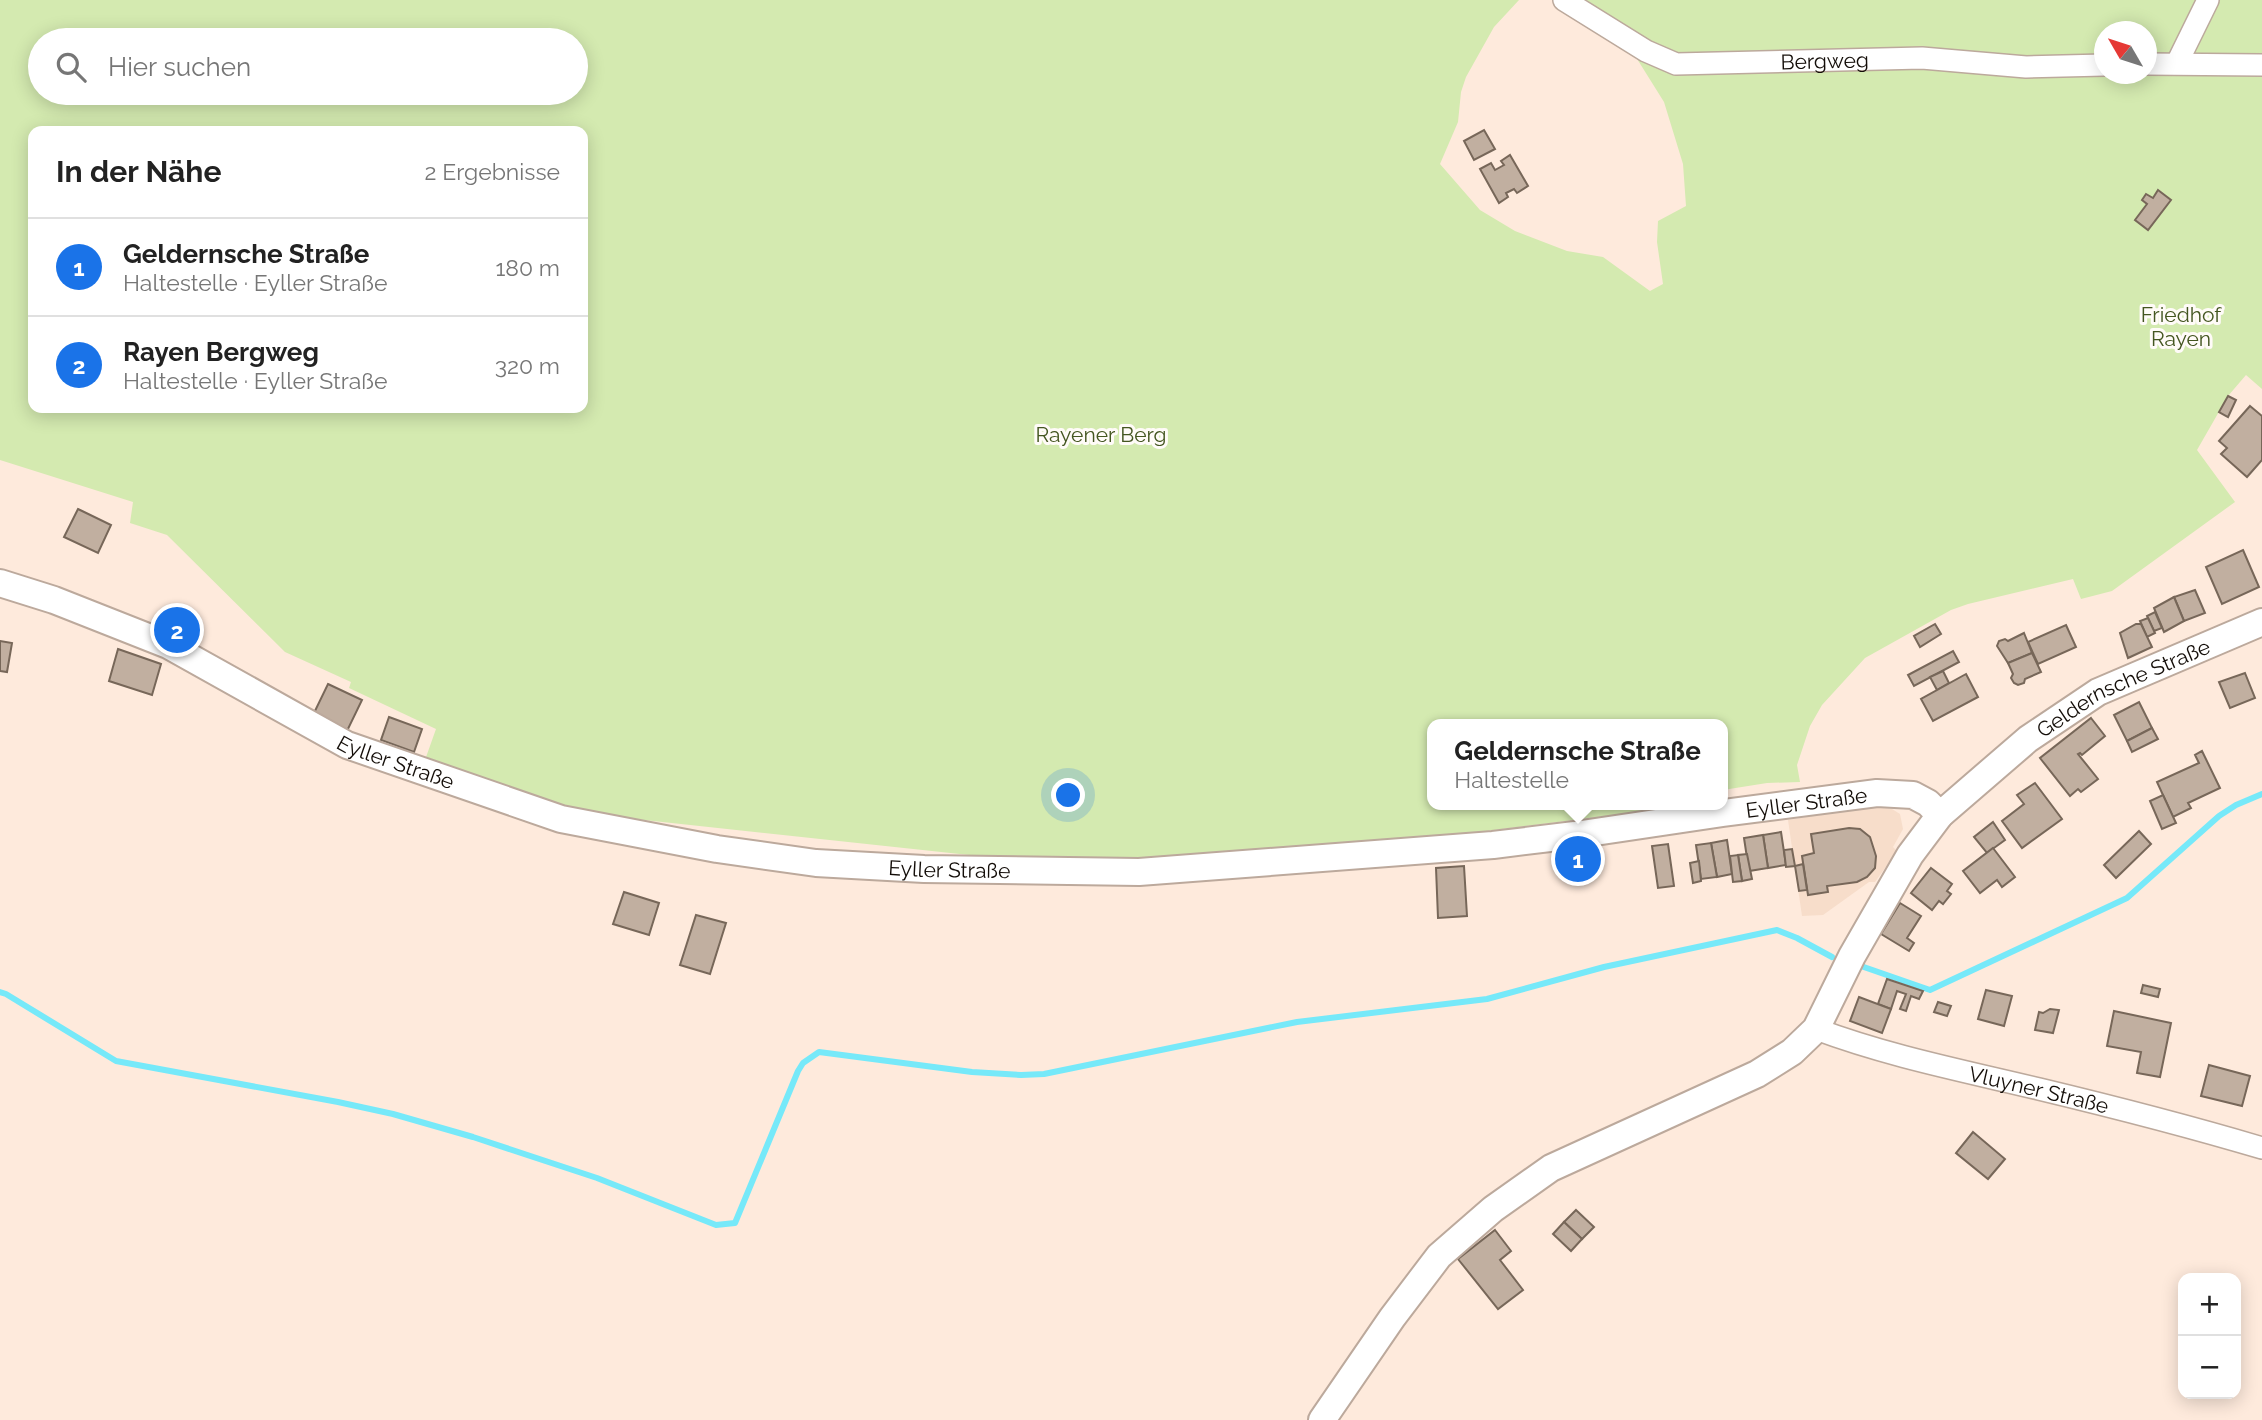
<!DOCTYPE html>
<html lang="de">
<meta charset="utf-8">
<style>
body{margin:0;font-family:Raleway,sans-serif;background:#f6f6f6;color:#222}
.controls{position:absolute;right:21px;bottom:21px;display:grid;overflow:hidden;border-radius:14px;box-shadow:0 4px 18px #0003}
.controls button{width:63px;height:63px;display:grid;place-items:center;padding:0;border:0;border-bottom:2px solid #e0e0e0;background:#fff;color:#222;font:35px sans-serif}
.compass{position:absolute;left:2094px;top:21px;width:63px;height:63px;border-radius:50%;background:#fff;box-shadow:0 4px 18px #0003;rotate:309deg}
.you{position:absolute;left:1069px;top:796px;width:24px;height:24px;margin:-18px;border:5px solid #fff;border-radius:50%;background:#1a73e8;box-shadow:0 0 0 10px #1a73e833}
.badge{display:grid;place-items:center;width:46px;height:46px;border-radius:50%;background:#1a73e8;color:#fff;font-size:23px;font-weight:700}
.pin{position:absolute;translate:-50% -50%;border:4px solid #fff;box-shadow:0 2px 7px #0006}
.popup{position:absolute;left:1427px;top:719px;width:301px;height:91px;box-sizing:border-box;display:grid;place-content:center;border-radius:14px;background:#fff;filter:drop-shadow(0 2px 5px #0005);font-size:23px;white-space:nowrap;color:#767676}
.popup b{font-size:26px;color:#222}
.popup::after{content:'';position:absolute;left:50%;top:100%;margin-left:-14px;border:14px solid transparent;border-top-color:#fff}
.list{margin:0;padding:0;list-style:none}
h2{display:flex;justify-content:space-between;align-items:center;height:91px;margin:0;padding:0 28px;font-size:30px}
h2 small{font-size:23px;font-weight:400;color:#767676}
.list li{display:grid;grid-template-columns:46px 1fr auto;gap:21px;align-items:center;box-sizing:border-box;height:98px;padding:0 28px;border-top:2px solid #e0e0e0}
.list b{display:block;font-size:26px;white-space:nowrap}
.list p{margin:0;font-size:23px;white-space:nowrap;color:#767676}
.list em{font-size:23px;font-style:normal;color:#767676}
.icon{flex:none;width:38px;height:38px;fill:none;stroke:currentColor;stroke-width:2;stroke-linecap:round;stroke-linejoin:round}
.map{position:relative;flex:none;width:2262px;height:1420px;overflow:hidden}
.search{position:absolute;background:#fff;box-shadow:0 4px 18px #0003;left:28px;top:28px;width:560px;height:77px;display:flex;align-items:center;gap:18px;box-sizing:border-box;padding:0 24px;border-radius:38px;color:#767676;font-size:26px}
.panel{position:absolute;background:#fff;box-shadow:0 4px 18px #0003;left:28px;top:126px;width:560px;height:287px;border-radius:14px}
.map>svg:first-child{display:block}
.built{fill:#f7ddca}
.green{fill:#d4eab0;fill-rule:evenodd}
.lines{fill:none;stroke-linecap:round;stroke-linejoin:round}
.stream{stroke:#76e9f9;stroke-width:6}
.building{fill:#c1afa0;stroke:#776759;stroke-width:2}
.minor-casing{stroke:#bca99c;stroke-width:24}
.major-casing{stroke:#bca99c;stroke-width:30}
.minor{stroke:#fff;stroke-width:21}
.major{stroke:#fff;stroke-width:26}
.labels{text-anchor:middle;dominant-baseline:central;stroke-width:6;stroke-linejoin:round;paint-order:stroke}
.street-label{font-size:21px;fill:#130d08;stroke:#fffbf8}
.park-label{font-size:21px;fill:#445620;stroke:#fffbf8}
</style>
<div class="map">
<svg width="2262" height="1420" viewBox="0 0 2262 1420">
<rect width="100%" height="100%" fill="#feeadc"/>
<path class="built" d="M 1873,806 L 1892,809 L 1900,814 L 1903,829 L 1893,847 L 1897,851 L 1875,882 L 1869,882 L 1823,915 L 1802,916 L 1788,820 Z"/>
<path class="green" d="M 0,0 L 1519,0 L 1494,27 L 1466,77 L 1461,92 L 1458,122 L 1440,164 L 1480,210 L 1515,231 L 1567,251 L 1603,257 L 1650,291 L 1663,284 L 1657,242 L 1658,221 L 1686,206 L 1683,164 L 1664,102 L 1634,54 L 1569,0 L 2262,0 L 2262,389 L 2246,375 L 2228,396 L 2197,450 L 2235,502 L 2112,591 L 2081,599 L 2073,579 L 1968,604 L 1951,610 L 1865,658 L 1822,705 L 1810,726 L 1797,765 L 1800,782 L 1767,783 L 1723,790 L 1723,724 L 1433,724 L 1433,805 L 1675,805 L 1661,809 L 1145,874 L 561,811 L 425,760 L 436,729 L 349,688 L 351,682 L 285,652 L 167,535 L 130,523 L 133,502 L 0,460 ZM 2104,32 L 2146,32 L 2146,74 L 2104,74 ZM 40,40 L 576,40 L 576,93 L 40,93 ZM 33,131 L 583,131 L 583,408 L 33,408 Z"/>
<g class="lines">
<g class="stream">
<path d="M 1858,965 L 1930,990 L 2127,898 L 2219,816 L 2236,805 L 2262,794"/>
<path d="M 0,992 L 6,994 L 116,1061 L 338,1102 L 393,1114 L 473,1137 L 597,1178 L 716,1225 L 735,1223 L 798,1071 L 803,1063 L 819,1052 L 972,1072 L 1021,1075 L 1044,1074 L 1297,1022 L 1487,999 L 1604,967 L 1777,930 L 1797,938 L 1832,957"/>
</g>
</g>
<g class="building">
<path d="M 1484,130 L 1495,149 L 1474,160 L 1464,141 Z"/>
<path d="M 1510,155 L 1528,186 L 1517,193 L 1514,189 L 1506,193 L 1508,197 L 1499,203 L 1480,169 L 1491,163 L 1495,170 L 1504,165 L 1501,161 Z"/>
<path d="M 2158,190 L 2171,200 L 2148,230 L 2135,220 L 2147,204 L 2142,200 L 2146,194 L 2153,198 Z"/>
<path d="M 2228,396 L 2236,400 L 2228,417 L 2219,412 Z"/>
<path d="M 2250,406 L 2262,416 L 2262,460 L 2247,477 L 2221,454 L 2227,448 L 2219,441 Z"/>
<path d="M 78,509 L 111,525 L 98,553 L 64,537 Z"/>
<path d="M 2243,550 L 2259,587 L 2222,604 L 2206,567 Z"/>
<path d="M 2195,590 L 2205,613 L 2184,621 L 2174,597 Z"/>
<path d="M 2174,597 L 2184,621 L 2164,632 L 2154,608 Z"/>
<path d="M 2155,612 L 2162,628 L 2154,631 L 2147,616 Z"/>
<path d="M 2148,618 L 2155,633 L 2147,637 L 2140,621 Z"/>
<path d="M 1935,624 L 1941,634 L 1920,647 L 1914,636 Z"/>
<path d="M 2136,624 L 2141,624 L 2152,647 L 2128,658 L 2120,633 Z"/>
<path d="M 2066,625 L 2076,647 L 2038,664 L 2028,642 Z"/>
<path d="M 2024,633 L 2032,653 L 2008,663 L 1997,646 L 1999,641 L 2005,639 L 2008,641 Z"/>
<path d="M 0,641 L 12,643 L 7,672 L 0,671 Z"/>
<path d="M 118,649 L 161,664 L 152,695 L 109,681 Z"/>
<path d="M 1953,651 L 1959,662 L 1914,686 L 1908,675 Z"/>
<path d="M 2032,653 L 2041,672 L 2025,679 L 2024,683 L 2018,685 L 2014,683 L 2011,678 L 2013,674 L 2008,663 Z"/>
<path d="M 1943,671 L 1949,683 L 1937,690 L 1930,677 Z"/>
<path d="M 2245,673 L 2255,698 L 2230,708 L 2219,682 Z"/>
<path d="M 1966,674 L 1978,697 L 1933,721 L 1921,699 Z"/>
<path d="M 328,684 L 362,700 L 347,731 L 313,715 Z"/>
<path d="M 2139,702 L 2152,728 L 2127,741 L 2114,715 Z"/>
<path d="M 389,717 L 422,729 L 414,752 L 381,740 Z"/>
<path d="M 2091,718 L 2105,736 L 2082,755 L 2080,753 L 2078,754 L 2098,779 L 2081,792 L 2078,789 L 2070,796 L 2040,758 Z"/>
<path d="M 2152,728 L 2158,739 L 2132,752 L 2127,741 Z"/>
<path d="M 2202,751 L 2220,788 L 2188,803 L 2191,808 L 2173,817 L 2157,782 L 2199,763 L 2195,755 Z"/>
<path d="M 2035,783 L 2062,819 L 2022,848 L 2002,821 L 2024,804 L 2017,795 Z"/>
<path d="M 2163,795 L 2176,823 L 2162,829 L 2150,801 Z"/>
<path d="M 1993,822 L 2005,840 L 1987,853 L 1974,837 Z"/>
<path d="M 1849,828 L 1860,829 L 1870,837 L 1876,856 L 1875,868 L 1867,877 L 1857,882 L 1827,886 L 1828,892 L 1808,895 L 1802,856 L 1814,853 L 1811,834 Z"/>
<path d="M 2139,831 L 2151,844 L 2116,878 L 2104,865 Z"/>
<path d="M 1781,832 L 1786,865 L 1768,868 L 1763,835 Z"/>
<path d="M 1763,835 L 1768,868 L 1749,871 L 1744,838 Z"/>
<path d="M 1727,840 L 1732,874 L 1717,877 L 1711,843 Z"/>
<path d="M 1711,843 L 1717,877 L 1701,879 L 1696,845 Z"/>
<path d="M 1668,844 L 1674,886 L 1658,888 L 1652,846 Z"/>
<path d="M 1993,848 L 2015,877 L 2002,887 L 1997,880 L 1980,893 L 1963,871 Z"/>
<path d="M 1792,849 L 1795,866 L 1786,867 L 1784,850 Z"/>
<path d="M 1747,854 L 1752,879 L 1742,881 L 1738,855 Z"/>
<path d="M 1738,855 L 1742,881 L 1733,882 L 1730,856 Z"/>
<path d="M 1699,861 L 1701,881 L 1693,883 L 1690,863 Z"/>
<path d="M 1803,864 L 1807,890 L 1799,891 L 1795,866 Z"/>
<path d="M 1464,866 L 1467,916 L 1438,918 L 1436,868 Z"/>
<path d="M 1931,868 L 1952,884 L 1947,891 L 1951,894 L 1943,904 L 1939,901 L 1932,910 L 1911,893 Z"/>
<path d="M 624,892 L 659,903 L 649,935 L 613,924 Z"/>
<path d="M 1900,903 L 1921,916 L 1907,938 L 1914,943 L 1909,951 L 1881,934 Z"/>
<path d="M 696,915 L 726,923 L 710,974 L 680,965 Z"/>
<path d="M 1887,979 L 1923,991 L 1919,999 L 1911,996 L 1906,1011 L 1900,1009 L 1906,994 L 1897,991 L 1891,1009 L 1878,1004 Z"/>
<path d="M 2143,985 L 2160,989 L 2158,997 L 2141,993 Z"/>
<path d="M 1986,990 L 2012,996 L 2004,1026 L 1978,1019 Z"/>
<path d="M 1859,997 L 1891,1009 L 1882,1033 L 1850,1021 Z"/>
<path d="M 1938,1002 L 1951,1006 L 1947,1016 L 1934,1012 Z"/>
<path d="M 2050,1009 L 2059,1010 L 2053,1033 L 2035,1030 L 2039,1012 L 2043,1013 Z"/>
<path d="M 2114,1011 L 2171,1023 L 2160,1077 L 2137,1073 L 2141,1052 L 2107,1046 Z"/>
<path d="M 2209,1065 L 2250,1076 L 2242,1106 L 2201,1096 Z"/>
<path d="M 1973,1132 L 2005,1159 L 1988,1179 L 1956,1153 Z"/>
<path d="M 1576,1210 L 1594,1227 L 1582,1239 L 1564,1222 Z"/>
<path d="M 1564,1222 L 1582,1239 L 1571,1251 L 1553,1234 Z"/>
<path d="M 1495,1230 L 1511,1251 L 1500,1260 L 1523,1290 L 1498,1309 L 1458,1259 Z"/>
</g>
<g class="lines">
<defs>
<g id="minor">
<path id="s1" d="M 1564,0 L 1646,51 L 1676,64 L 1922,58 L 2026,67 L 2104,65"/>
<path d="M 2177,63 L 2208,0"/>
<path d="M 2146,64 L 2262,65"/>
<path id="s2" d="M 1816,1029 C 1888,1056 1964,1071 2039,1089 C 2114,1107 2188,1126 2262,1148"/>
</g>
<g id="major">
<path id="s3" d="M 0,583 L 54,600 L 168,645 L 347,745 L 561,819 L 717,849 L 816,863 L 924,869 L 1139,872 L 1493,845 L 1575,835 L 1723,813 L 1877,793 L 1913,795 L 1928,803 L 1940,815"/>
<path id="s4" d="M 1322,1420 L 1392,1318 L 1439,1256 L 1493,1209 L 1551,1168 L 1757,1074 L 1792,1052 L 1816,1029 L 1852,956 L 1910,855 L 1940,815 L 2028,739 L 2098,692 L 2262,622"/>
</g>
</defs>
<use href="#minor" class="minor-casing"/>
<use href="#major" class="major-casing"/>
<use href="#minor" class="minor"/>
<use href="#major" class="major"/>
</g>
<g class="labels">
<g class="street-label">
<text stroke="none"><textPath href="#s1" startOffset="278">Bergweg</textPath></text>
<text stroke="none"><textPath href="#s4" startOffset="1118">Geldernsche Straße</textPath></text>
<text stroke="none"><textPath href="#s3" startOffset="436">Eyller Straße</textPath></text>
<text stroke="none"><textPath href="#s3" startOffset="1864">Eyller Straße</textPath></text>
<text stroke="none"><textPath href="#s3" startOffset="1003">Eyller Straße</textPath></text>
<text stroke="none"><textPath href="#s2" startOffset="231">Vluyner Straße</textPath></text>
</g>
<g class="park-label">
<text x="2181" y="314">Friedhof<tspan x="2181" dy="24">Rayen</tspan></text>
<text x="1101" y="434">Rayener Berg</text>
</g>
</g>
</svg>
<div class="controls">
<button>+</button>
<button>−</button>
</div>
<svg class="compass" viewBox="-18 -18 36 36"><path d="M0-13l5 13h-10z" fill="#e53935"/><path d="M0 13l5-13h-10z" fill="#767676"/></svg>
<div class="you"></div>
<div class="pin badge" style="left:1578px;top:859px">1</div>
<div class="popup"><b>Geldernsche Straße</b>Haltestelle</div>
<div class="pin badge" style="left:177px;top:630px">2</div>
<div class="search"><svg class="icon" aria-label="search" viewBox="0 0 24 24"><circle cx="10" cy="10" r="6"/><path d="M15 15l6 6"/></svg>Hier suchen</div>
<section class="panel">
<h2>In der Nähe<small>2 Ergebnisse</small></h2>
<ul class="list">
<li><span class="badge">1</span><div><b>Geldernsche Straße</b><p>Haltestelle · Eyller Straße</p></div><em>180 m</em></li>
<li><span class="badge">2</span><div><b>Rayen Bergweg</b><p>Haltestelle · Eyller Straße</p></div><em>320 m</em></li>
</ul>
</section>
</div>
